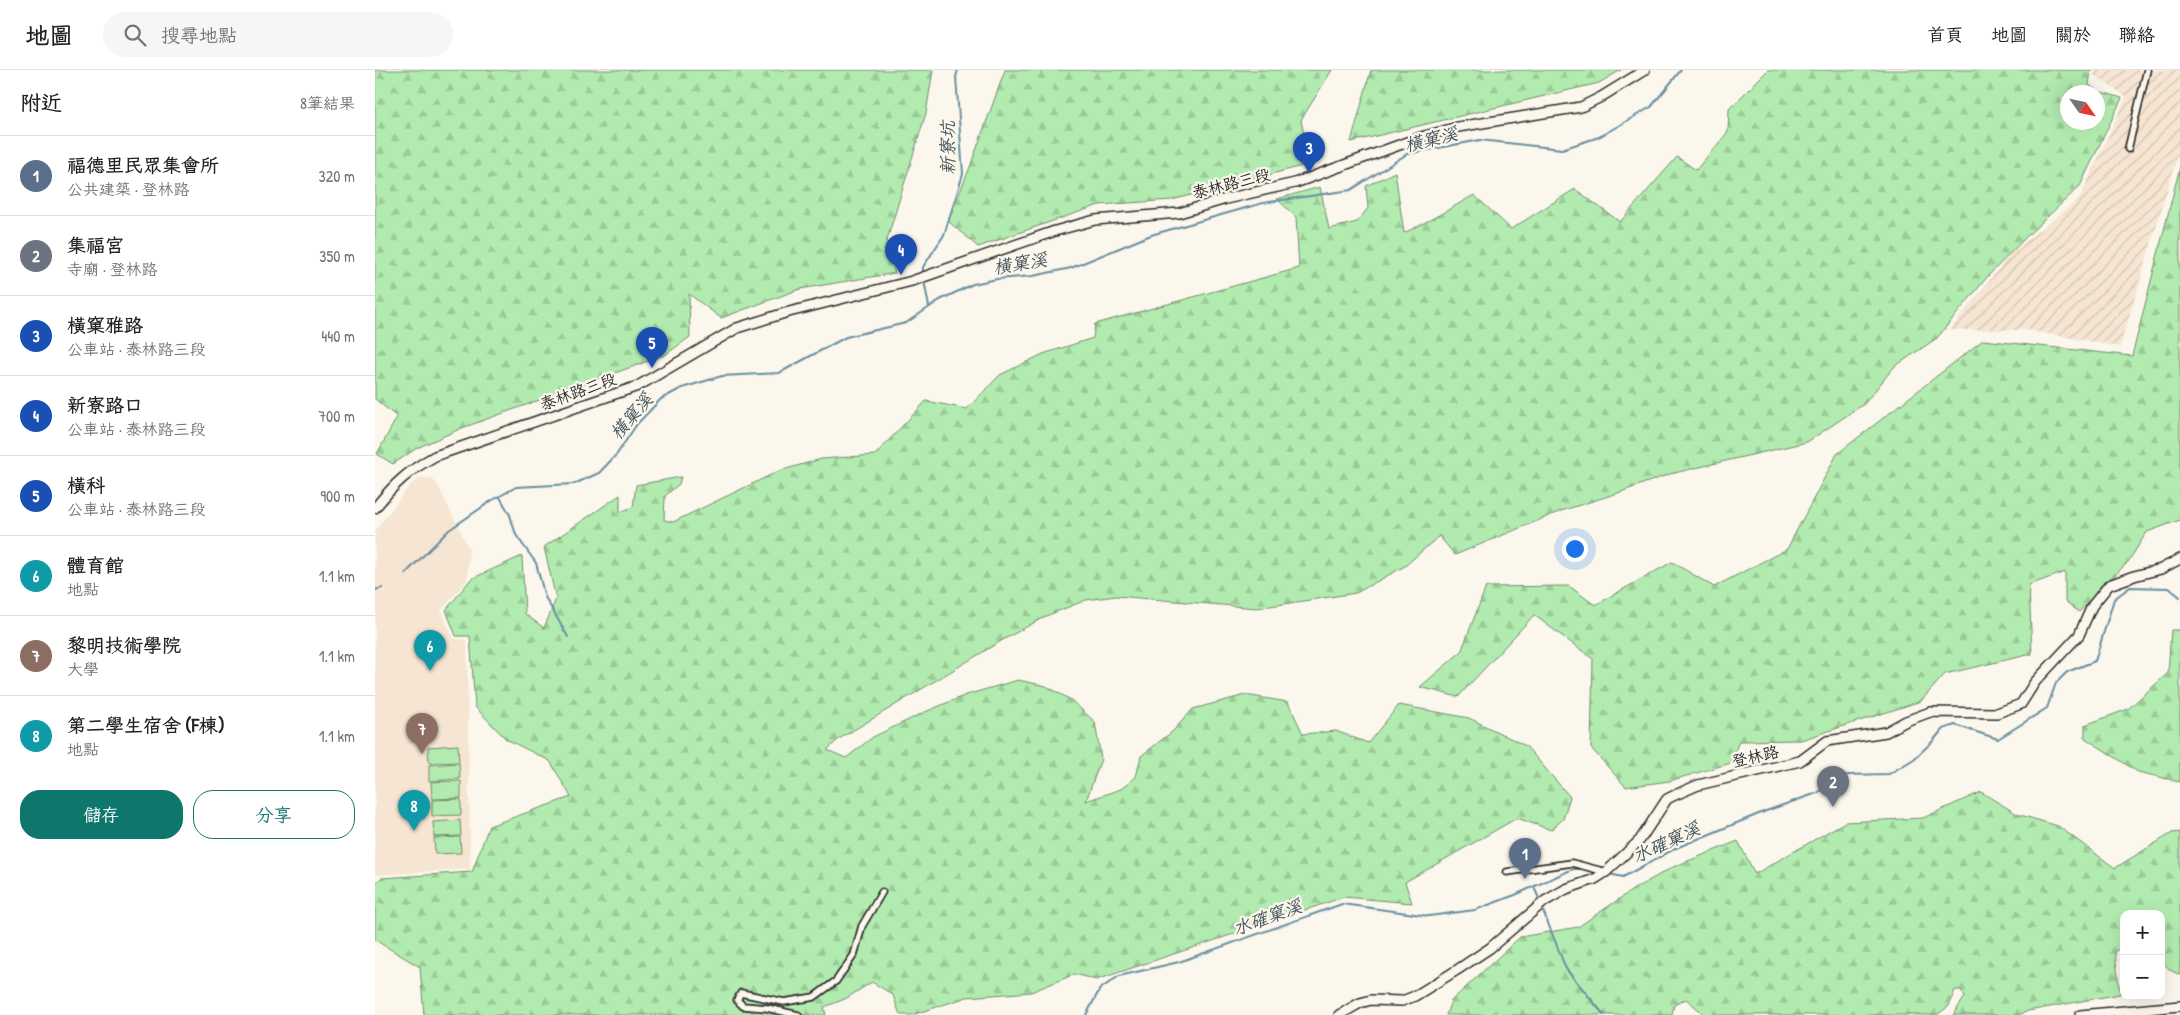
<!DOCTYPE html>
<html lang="zh-TW">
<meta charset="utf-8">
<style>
body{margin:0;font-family:"Patrick Hand","LXGW WenKai TC",sans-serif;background:#f6f6f6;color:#202124}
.controls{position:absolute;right:15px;bottom:15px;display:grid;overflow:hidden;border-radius:10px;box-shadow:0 5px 20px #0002}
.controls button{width:45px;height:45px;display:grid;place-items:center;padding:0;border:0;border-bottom:1px solid #e0e0e0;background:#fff;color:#202124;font:25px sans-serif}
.compass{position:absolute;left:1685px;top:15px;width:45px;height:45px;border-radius:50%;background:#fff;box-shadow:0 5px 20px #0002;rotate:124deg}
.you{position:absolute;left:1199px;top:478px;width:18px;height:18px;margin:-12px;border:4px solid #fff;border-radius:50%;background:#1a73e8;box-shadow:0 0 0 8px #1a73e833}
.badge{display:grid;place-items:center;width:32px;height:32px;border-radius:50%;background:#0f766e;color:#fff;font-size:16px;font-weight:700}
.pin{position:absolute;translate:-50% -41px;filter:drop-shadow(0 1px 2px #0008)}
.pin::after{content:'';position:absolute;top:26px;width:18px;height:15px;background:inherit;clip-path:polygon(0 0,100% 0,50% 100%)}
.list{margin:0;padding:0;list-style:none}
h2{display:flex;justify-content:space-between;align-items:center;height:65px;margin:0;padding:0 20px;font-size:21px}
h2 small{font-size:16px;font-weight:400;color:#757577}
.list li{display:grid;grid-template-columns:32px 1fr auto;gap:15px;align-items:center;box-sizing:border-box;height:80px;padding:0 20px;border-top:1px solid #e0e0e0}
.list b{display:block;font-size:19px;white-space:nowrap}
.list p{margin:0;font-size:16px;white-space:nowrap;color:#757577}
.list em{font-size:16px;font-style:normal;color:#757577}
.actions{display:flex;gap:10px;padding:15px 20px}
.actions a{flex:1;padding:11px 0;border:1px solid #0f766e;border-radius:20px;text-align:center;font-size:18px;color:#0f766e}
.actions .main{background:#0f766e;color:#fff}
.icon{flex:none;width:28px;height:28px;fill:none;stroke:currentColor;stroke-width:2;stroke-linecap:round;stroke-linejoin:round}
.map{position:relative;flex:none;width:1805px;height:945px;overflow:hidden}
header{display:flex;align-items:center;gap:30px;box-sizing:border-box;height:70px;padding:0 25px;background:#fff;border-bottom:1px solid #e0e0e0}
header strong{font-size:24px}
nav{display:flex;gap:28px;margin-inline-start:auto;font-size:18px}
.search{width:350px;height:45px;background:#f6f6f6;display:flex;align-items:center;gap:12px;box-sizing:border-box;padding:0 18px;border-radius:28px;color:#757577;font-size:19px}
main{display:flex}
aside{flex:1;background:#fff}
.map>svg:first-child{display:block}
.built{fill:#f5e5d2}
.industrial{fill:url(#industrial-furrows)}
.forest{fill:url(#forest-firs);stroke:#6e8b6d;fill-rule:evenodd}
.garden{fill:#b2ebaf;stroke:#6e8b6d}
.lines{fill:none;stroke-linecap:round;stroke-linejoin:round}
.stream{stroke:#678ea1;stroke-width:2}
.street-casing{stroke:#2b2b2b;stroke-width:9}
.secondary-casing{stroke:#2b2b2b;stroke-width:12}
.street{stroke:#fbf7ec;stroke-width:5.5}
.secondary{stroke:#fbf7ec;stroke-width:9}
.labels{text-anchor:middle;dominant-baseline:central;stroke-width:4.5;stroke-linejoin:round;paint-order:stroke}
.street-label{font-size:16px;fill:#2b2b2b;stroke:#fbf7ec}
.water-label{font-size:18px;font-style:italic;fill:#44545c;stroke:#fbf7ec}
</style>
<header>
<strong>地圖</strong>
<div class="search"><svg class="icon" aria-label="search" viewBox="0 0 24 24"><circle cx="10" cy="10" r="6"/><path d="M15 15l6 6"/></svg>搜尋地點</div>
<nav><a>首頁</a><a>地圖</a><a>關於</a><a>聯絡</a></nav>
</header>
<main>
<aside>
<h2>附近<small>8筆結果</small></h2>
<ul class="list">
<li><span class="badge" style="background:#5c6f8a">1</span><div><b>福德里民眾集會所</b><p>公共建築 · 登林路</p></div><em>320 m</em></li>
<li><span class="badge" style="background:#6b7280">2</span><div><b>集福宮</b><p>寺廟 · 登林路</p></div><em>350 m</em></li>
<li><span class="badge" style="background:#1a4fb4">3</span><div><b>橫窠雅路</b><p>公車站 · 泰林路三段</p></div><em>440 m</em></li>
<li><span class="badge" style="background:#1a4fb4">4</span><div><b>新寮路口</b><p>公車站 · 泰林路三段</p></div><em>700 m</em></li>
<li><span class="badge" style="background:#1a4fb4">5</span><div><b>橫科</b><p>公車站 · 泰林路三段</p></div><em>900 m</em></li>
<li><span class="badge" style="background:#0f9aa8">6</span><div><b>體育館</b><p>地點</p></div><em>1.1 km</em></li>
<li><span class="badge" style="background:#8d6e63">7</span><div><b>黎明技術學院</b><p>大學</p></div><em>1.1 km</em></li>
<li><span class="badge" style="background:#0f9aa8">8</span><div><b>第二學生宿舍 (F棟)</b><p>地點</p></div><em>1.1 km</em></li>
</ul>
<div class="actions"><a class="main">儲存</a><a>分享</a></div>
</aside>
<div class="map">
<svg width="1805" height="945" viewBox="0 0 1805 945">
<defs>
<pattern id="industrial-furrows" width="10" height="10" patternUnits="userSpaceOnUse" patternTransform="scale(1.25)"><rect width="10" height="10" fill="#f5e5d2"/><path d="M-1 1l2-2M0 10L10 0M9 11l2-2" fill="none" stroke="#d2c5b4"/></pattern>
<pattern id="forest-firs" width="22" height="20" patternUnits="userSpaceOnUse" patternTransform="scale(1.25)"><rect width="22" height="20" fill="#b2ebaf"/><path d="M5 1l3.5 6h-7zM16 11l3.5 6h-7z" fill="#99ca97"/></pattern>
</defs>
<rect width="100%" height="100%" fill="#fbf7ec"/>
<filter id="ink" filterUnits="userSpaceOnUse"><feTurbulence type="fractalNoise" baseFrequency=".02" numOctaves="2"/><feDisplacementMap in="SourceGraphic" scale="10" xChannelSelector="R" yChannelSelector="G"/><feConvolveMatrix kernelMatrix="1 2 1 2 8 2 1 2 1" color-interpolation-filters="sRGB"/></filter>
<g filter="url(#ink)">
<path class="built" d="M 48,407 L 58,410 L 62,414 L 94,479 L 92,510 L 66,541 L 79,569 L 92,570 L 95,799 L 0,805 L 0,461 L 36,414 Z"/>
<path class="industrial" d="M 1720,0 L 1805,0 L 1805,78 L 1745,277 L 1651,260 L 1575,260 L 1637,182 L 1705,128 L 1751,27 L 1719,5 Z"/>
<g class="forest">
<path d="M 0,0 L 558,0 L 551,43 L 511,173 L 520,203 L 425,219 L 346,248 L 314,224 L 315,267 L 290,285 L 87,358 L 42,378 L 18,394 L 2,384 L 22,347 L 0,329 Z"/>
<path d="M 630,0 L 957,0 L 926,50 L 935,94 L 797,130 L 724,135 L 603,177 L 573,151 L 595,97 Z"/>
<path d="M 996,0 L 1246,0 L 1224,13 L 976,72 Z"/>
<path d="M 1393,0 L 1716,0 L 1714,15 L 1723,21 L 1747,28 L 1705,116 L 1652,166 L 1613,206 L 1562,268 L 1519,297 L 1489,334 L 1432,372 L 1295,404 L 1243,423 L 1186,441 L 1080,485 L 1064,466 L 1030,496 L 981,523 L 882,538 L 741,526 L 711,530 L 671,546 L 626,571 L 464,669 L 452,680 L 471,688 L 498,667 L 550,642 L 591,625 L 643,610 L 671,616 L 696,630 L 720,652 L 726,689 L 711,731 L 746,719 L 761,707 L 766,686 L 798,661 L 818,639 L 870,625 L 913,632 L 928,664 L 961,661 L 993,673 L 1024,635 L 1094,648 L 1151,676 L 1195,727 L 1188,749 L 1176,760 L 1142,748 L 1030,812 L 1037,833 L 969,827 L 721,910 L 700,904 L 656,922 L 592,927 L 537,945 L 525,945 L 518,925 L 497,912 L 470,929 L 449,937 L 451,945 L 49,945 L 45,897 L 0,870 L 0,814 L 6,808 L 97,802 L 114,756 L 196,727 L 175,691 L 131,669 L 100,637 L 95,566 L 81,566 L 71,540 L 96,509 L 147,486 L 150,544 L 169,558 L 181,529 L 169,477 L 245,425 L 245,442 L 258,437 L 261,415 L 306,407 L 304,414 L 290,426 L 289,450 L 298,452 L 404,401 L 446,389 L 500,385 L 551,331 L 592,339 L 625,305 L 668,284 L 718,268 L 720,254 L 924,198 L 921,147 L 902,129 L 945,117 L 954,159 L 982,152 L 993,138 L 991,116 L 1020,102 L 1029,163 C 1053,152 1076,138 1099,125 L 1136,159 L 1200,119 L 1245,152 L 1302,87 L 1321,100 L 1353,62 L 1354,39 ZM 1692,22 L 1722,22 L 1722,52 L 1692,52 Z"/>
<path d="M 1805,97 L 1805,450 L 1772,462 L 1753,492 L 1704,542 L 1690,531 L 1690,502 L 1654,515 L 1657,584 L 1570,604 L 1546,631 L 1426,670 L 1364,671 L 1356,693 L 1294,711 L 1251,717 L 1216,678 L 1218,589 L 1159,545 L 1083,627 L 1045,617 L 1086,582 L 1111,517 L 1194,516 L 1220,535 L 1297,492 L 1339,517 L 1412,479 L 1462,384 L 1608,270 L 1757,286 Z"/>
<path d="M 1796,560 L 1805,560 L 1805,712 L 1763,702 L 1710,668 L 1710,655 L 1753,639 L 1793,603 Z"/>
<path d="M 1606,722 L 1642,744 L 1683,756 L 1740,798 L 1797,763 L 1805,762 L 1805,905 L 1795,900 L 1786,890 L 1786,844 L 1749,844 L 1749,872 L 1740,883 L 1745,924 L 1653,941 L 1644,945 L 1578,945 L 1590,927 L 1586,920 L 1580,920 L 1574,936 L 1562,945 L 1330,945 L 1311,929 L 1299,935 L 1297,945 L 1071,945 L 1076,931 L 1145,867 L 1203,857 L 1259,819 L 1298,797 L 1363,771 L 1380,804 L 1470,752 L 1548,748 Z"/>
</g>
<g class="garden">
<path d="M 83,675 L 84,692 L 54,693 L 53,677 Z"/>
<path d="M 84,693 L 85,709 L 54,711 L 54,695 Z"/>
<path d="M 86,711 L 86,728 L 57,729 L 56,712 Z"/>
<path d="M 86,729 L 86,745 L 57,746 L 57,730 Z"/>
<path d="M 85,750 L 86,766 L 59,767 L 58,752 Z"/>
<path d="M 85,767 L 86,783 L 60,784 L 59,768 Z"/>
</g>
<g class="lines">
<g class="stream">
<path d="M 548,203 L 548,197 L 569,165 L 588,104 L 581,7 L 583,0"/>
<path d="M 549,210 L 554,237"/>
<path d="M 125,427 L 135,445 L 141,465 L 161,493 L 170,527 L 193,567"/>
<path d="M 30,504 L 74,460 L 116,431 L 141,417 L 199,414 L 224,403 L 242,384 L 262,354 L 286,329 L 307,318 L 347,306 L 404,303 L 471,267 L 531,253 L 565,230 L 598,214 L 622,209 L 658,206 L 696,198 L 776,165 L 888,133 L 976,120 L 1032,84 L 1105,70 L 1187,79 L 1224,67 L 1276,37 L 1306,0"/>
<path d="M 0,520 L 7,518"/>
<path d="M 1234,804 L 1248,807 L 1301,778 L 1391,741 L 1442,723 L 1473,705 L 1514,704 L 1539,689 L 1557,672 L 1568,659 L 1580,655 L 1623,669 L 1672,638 L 1681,613 L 1692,602 L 1720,591 L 1739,529 L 1755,517 L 1794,518 L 1805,527"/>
<path d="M 1159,817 L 1165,831"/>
<path d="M 1167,838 L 1191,899 L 1229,945"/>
<path d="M 711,945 L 725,919 L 744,906 L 804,892 L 967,834 L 1054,846 L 1100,840 L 1140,825 L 1198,799 L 1212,799"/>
</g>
<defs>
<g id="street">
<path d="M 1753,79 L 1772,0"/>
<path d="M 1132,802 L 1197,793 L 1231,802"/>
<path d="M 423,945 L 392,938 L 368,936 L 362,930 L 366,923 L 409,932 L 439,927 L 461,911 L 479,885 L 487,856 L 507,822"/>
</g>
<g id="secondary">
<path d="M 0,438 C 19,414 33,401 60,386 L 263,316 L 362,258 L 410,243 L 537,211 L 680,161 L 720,150 L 804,143 L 851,129 L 920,113 L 1046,67 L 1083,57 L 1206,37 L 1226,27 L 1270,0"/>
<path d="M 964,945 L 985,933 L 996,930 L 1027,931 L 1040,926 L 1082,900 L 1115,878 L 1170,831 L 1191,819 L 1220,809 L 1231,802 L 1265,770 L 1292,729 L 1300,725 L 1323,715 L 1425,691 L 1452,671 L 1511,662 L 1531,651 L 1555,642 L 1622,643 L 1646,634 L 1660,612 L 1704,565 L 1717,536 L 1734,515 L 1759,506 L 1786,499 L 1805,489"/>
<path d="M 1705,945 L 1805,936"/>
</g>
</defs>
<use href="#street" class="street-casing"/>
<use href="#secondary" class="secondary-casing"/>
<use href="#street" class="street"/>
<use href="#secondary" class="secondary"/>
</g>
</g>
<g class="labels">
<g class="street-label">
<text transform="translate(856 113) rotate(-14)">泰林路三段</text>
<text transform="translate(203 321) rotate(-20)">泰林路三段</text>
<text transform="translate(1380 686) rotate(-13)">登林路</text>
</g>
<g class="water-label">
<text transform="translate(1056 69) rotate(-14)">橫窠溪</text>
<text transform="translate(572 78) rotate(-90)">新寮坑</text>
<text transform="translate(645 193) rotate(-9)">橫窠溪</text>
<text transform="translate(256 346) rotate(-49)">橫窠溪</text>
<text transform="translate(1291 772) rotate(-25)">水確窠溪</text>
<text transform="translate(892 847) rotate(-20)">水確窠溪</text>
</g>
</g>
</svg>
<div class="controls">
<button>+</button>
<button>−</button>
</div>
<svg class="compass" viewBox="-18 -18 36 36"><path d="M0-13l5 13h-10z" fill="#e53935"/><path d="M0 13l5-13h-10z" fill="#757577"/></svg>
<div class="you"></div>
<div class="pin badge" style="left:1150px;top:809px;background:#5c6f8a">1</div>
<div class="pin badge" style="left:1458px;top:737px;background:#6b7280">2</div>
<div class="pin badge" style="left:934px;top:103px;background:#1a4fb4">3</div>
<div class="pin badge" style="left:526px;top:205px;background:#1a4fb4">4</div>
<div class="pin badge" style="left:277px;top:298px;background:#1a4fb4">5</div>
<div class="pin badge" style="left:55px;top:601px;background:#0f9aa8">6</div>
<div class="pin badge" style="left:47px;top:684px;background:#8d6e63">7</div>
<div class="pin badge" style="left:39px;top:761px;background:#0f9aa8">8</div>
</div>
</main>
